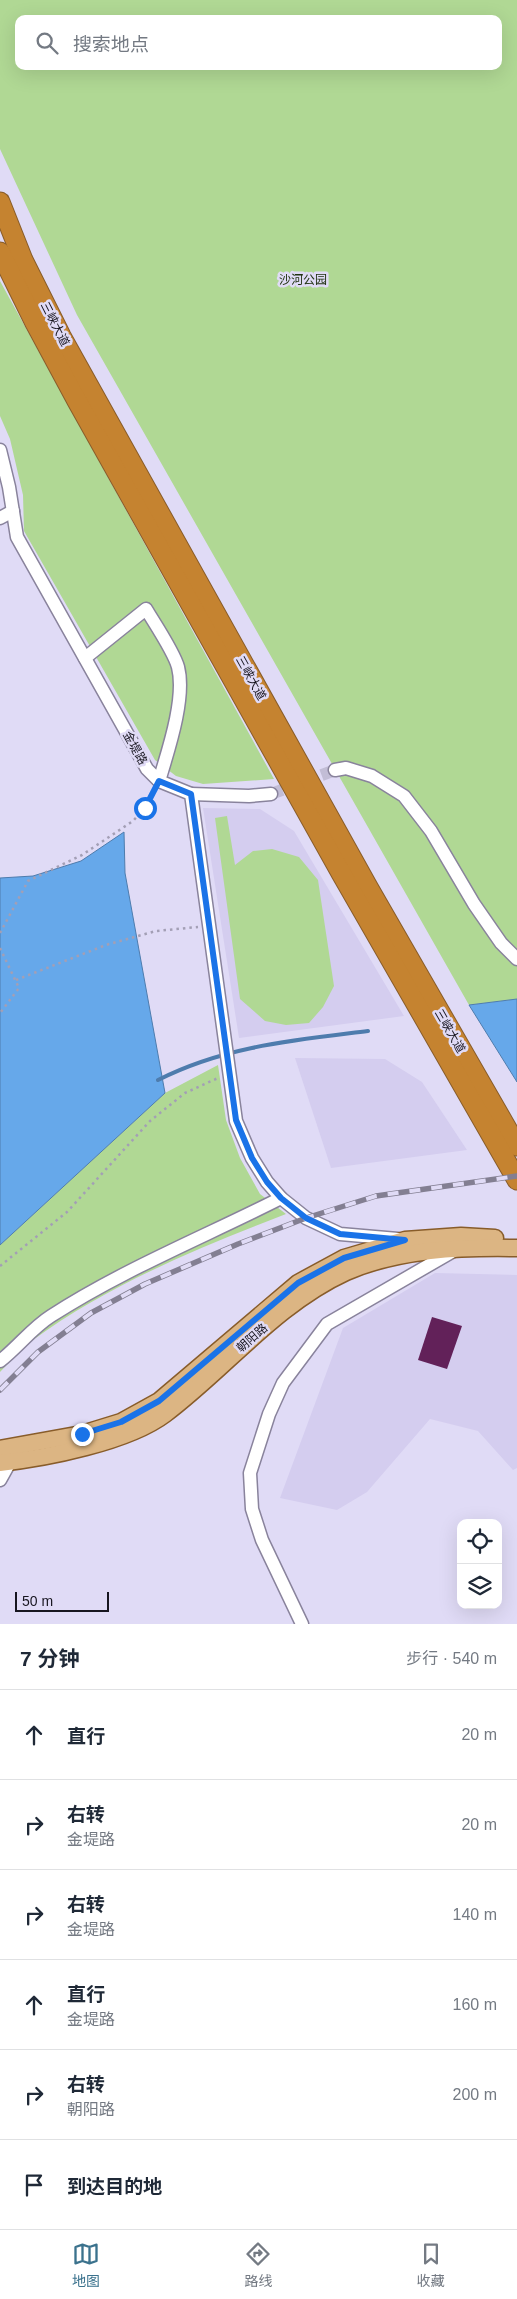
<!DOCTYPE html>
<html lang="zh">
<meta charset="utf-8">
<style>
body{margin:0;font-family:Arial,"Noto Sans SC",sans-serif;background:#f2f2f3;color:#1f2937}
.controls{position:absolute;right:15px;bottom:15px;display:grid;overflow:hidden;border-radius:10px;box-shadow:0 5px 20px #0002}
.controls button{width:45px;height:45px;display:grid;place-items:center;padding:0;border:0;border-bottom:1px solid #e0e1e3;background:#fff;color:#1f2937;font:25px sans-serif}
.scale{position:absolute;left:15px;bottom:12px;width:94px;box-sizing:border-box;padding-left:5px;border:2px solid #17151f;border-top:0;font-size:14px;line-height:18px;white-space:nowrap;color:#17151f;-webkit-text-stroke:4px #e0dbf6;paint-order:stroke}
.stop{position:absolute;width:15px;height:15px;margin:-11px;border:4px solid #1a73e8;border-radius:50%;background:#fff}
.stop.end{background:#1a73e8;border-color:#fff;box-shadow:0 1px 5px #0008}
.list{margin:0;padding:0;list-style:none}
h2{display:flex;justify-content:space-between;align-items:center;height:65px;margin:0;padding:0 20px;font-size:21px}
h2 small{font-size:16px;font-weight:400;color:#747a83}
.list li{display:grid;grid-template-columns:32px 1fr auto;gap:15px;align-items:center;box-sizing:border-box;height:90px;padding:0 20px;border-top:1px solid #e0e1e3}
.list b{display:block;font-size:19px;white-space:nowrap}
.list p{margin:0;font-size:16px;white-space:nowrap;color:#747a83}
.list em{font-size:16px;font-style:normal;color:#747a83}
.icon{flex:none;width:28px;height:28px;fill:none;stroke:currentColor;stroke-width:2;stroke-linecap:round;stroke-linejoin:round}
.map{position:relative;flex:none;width:517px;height:1624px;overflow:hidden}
.search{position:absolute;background:#fff;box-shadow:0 5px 20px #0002;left:15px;right:15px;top:15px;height:55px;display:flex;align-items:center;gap:12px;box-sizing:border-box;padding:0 18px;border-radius:10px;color:#747a83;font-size:19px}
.sheet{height:605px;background:#fff}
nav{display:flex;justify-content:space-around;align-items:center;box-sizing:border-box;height:70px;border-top:1px solid #e0e1e3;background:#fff;font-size:14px;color:#747a83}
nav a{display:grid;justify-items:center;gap:2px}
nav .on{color:#3b728d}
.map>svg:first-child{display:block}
.built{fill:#d4cdef}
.green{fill:#b0d894;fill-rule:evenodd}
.water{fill:#66a8ea;stroke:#4e7cad}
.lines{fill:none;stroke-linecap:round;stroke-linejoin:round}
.stream{stroke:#4e7cad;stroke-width:4}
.building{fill:#622159}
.minor-tunnel{stroke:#c2bdd6;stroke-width:12;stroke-dasharray:12 6;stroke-linecap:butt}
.minor-casing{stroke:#89839c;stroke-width:15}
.major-casing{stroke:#885c2a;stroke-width:19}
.highway-casing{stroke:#885c2a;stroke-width:21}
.path{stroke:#a39fb5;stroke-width:2.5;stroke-dasharray:2.5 4;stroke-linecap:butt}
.minor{stroke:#fff;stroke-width:12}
.major{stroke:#dcb583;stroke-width:16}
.highway{stroke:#c58330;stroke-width:19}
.rail-casing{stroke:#837f92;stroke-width:5.5}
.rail{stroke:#e0dbf6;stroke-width:4;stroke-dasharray:11;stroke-linecap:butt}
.route{stroke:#1a73e8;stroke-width:6}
.labels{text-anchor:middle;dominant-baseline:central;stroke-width:5;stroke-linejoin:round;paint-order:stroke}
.park-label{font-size:12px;fill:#203211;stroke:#e0dbf6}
.street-label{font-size:12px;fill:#17151f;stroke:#e0dbf6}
</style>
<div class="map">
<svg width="517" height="1624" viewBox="0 0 517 1624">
<rect width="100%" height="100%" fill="#e0dbf6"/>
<g class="built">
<path d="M 203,808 L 260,809 L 294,831 L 404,1016 L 239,1038 Z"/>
<path d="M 295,1058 L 385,1059 L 422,1082 L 467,1150 L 331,1168 Z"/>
<path d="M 435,1273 L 517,1275 L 517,1468 L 513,1470 L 478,1431 L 430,1419 L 367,1492 L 337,1510 L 280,1498 L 343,1328 Z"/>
</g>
<g class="green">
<path d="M 0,0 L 517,0 L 517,999 L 469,1005 L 77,315 L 0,149 ZM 19,19 L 498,19 L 498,66 L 19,66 Z"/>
<path d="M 0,281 L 274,779 L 203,784 L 176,776 L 155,760 L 24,531 L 23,495 L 10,439 L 0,416 Z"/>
<path d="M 227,816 L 235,865 L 253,851 L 272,849 L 299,857 L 318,880 L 334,986 L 323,1007 L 309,1023 L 286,1025 L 265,1021 L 240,999 L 215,818 Z"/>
<path d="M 218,1065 L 226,1120 L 240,1158 L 260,1194 L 286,1214 C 199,1248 109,1284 33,1340 C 21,1349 11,1361 0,1372 L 0,1245 L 165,1093 Z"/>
</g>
<g class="water">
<path d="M 124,832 L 125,873 L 165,1093 L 0,1245 L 0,878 L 33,876 L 81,861 Z"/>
<path d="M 517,999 L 517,1082 L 469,1005 Z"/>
</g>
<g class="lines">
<path class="stream" d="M 158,1080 C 225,1046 295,1040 368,1031"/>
</g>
<path class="building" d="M 432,1317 L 462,1326 L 447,1369 L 418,1360 Z"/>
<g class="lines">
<path class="minor-tunnel" d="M 271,794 L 335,770"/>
<defs>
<g id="minor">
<path d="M 0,450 L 9,487 L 17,537 L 147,769 L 159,781 L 191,794 L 236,1121 L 252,1158 L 267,1182 L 281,1198 L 306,1218 L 340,1234 L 398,1239"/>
<path d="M 0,518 L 13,511"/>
<path d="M 85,658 L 146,609 C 155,624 174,652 178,667 C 186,698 168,751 159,781"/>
<path d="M 335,770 L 346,768 L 372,776 L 404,796 L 431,831 L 474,904 L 501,943 L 517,959"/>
<path d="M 191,794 L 249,796 L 271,794"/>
<path d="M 0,1361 C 18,1347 32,1328 51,1316 C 124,1269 204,1237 281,1198"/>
<path d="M 0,1480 L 10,1462"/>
<path d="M 302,1624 L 262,1540 L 252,1509 L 250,1473 L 269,1414 L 283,1383 L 327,1324 L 455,1250"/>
</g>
<g id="major">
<path d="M 0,1449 L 82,1434 L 121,1422 L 159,1401 L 298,1283 L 344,1258 L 405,1240 L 461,1236 L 495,1238"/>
<path d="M 0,1463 C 46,1458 128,1442 165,1414 C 226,1368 276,1304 346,1272 C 399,1249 460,1247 517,1248"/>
</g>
<g id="highway">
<path d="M 0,202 L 23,260 L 61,336 L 368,887 L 517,1146"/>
<path d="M 0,252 L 35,323 L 77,401 L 341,873 L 517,1180"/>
</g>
</defs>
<use href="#minor" class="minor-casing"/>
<use href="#major" class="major-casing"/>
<use href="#highway" class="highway-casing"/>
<g class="path">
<path d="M 0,933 L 28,881 L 82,855 L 133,821 L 145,808 L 153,792"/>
<path d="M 0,948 L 19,988 L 0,1013"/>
<path d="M 16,980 L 106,945 L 156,931 L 198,927"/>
<path d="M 0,1266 L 67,1212 L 150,1121 L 185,1093 L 218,1078"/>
</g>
<use href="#minor" class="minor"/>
<use href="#major" class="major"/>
<use href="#highway" class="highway"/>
<defs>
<path id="rail" d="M 0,1390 L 38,1352 L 91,1313 L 145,1284 L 238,1244 L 306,1218 L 376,1196 L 517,1176"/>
</defs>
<use href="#rail" class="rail-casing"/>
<use href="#rail" class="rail"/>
</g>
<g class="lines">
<path class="route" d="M 82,1434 L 121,1422 L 159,1401 L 298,1283 L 344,1258 L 405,1240 L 340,1234 L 306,1218 L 281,1198 L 267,1182 L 252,1158 L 236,1120 L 191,794 L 159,781 L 145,808"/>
</g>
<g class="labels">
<g class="park-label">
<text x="303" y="280">沙河公园</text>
</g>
<g class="street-label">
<text transform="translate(55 324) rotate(63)">三峡大道</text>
<text transform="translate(251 678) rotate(61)">三峡大道</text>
<text transform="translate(135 748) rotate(61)">金堤路</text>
<text transform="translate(450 1031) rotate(60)">三峡大道</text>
<text transform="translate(252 1338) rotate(-41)">朝阳路</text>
</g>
</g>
</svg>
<div class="controls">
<button><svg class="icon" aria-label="locate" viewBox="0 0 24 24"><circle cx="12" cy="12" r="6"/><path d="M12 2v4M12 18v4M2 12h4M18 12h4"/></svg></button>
<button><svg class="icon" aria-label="layers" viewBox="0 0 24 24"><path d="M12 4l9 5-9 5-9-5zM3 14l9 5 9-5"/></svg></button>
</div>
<div class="scale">50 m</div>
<div class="stop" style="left:145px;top:808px"></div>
<div class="stop end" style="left:82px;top:1434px"></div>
<div class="search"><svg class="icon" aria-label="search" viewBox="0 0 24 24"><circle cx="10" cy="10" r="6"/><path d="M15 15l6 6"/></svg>搜索地点</div>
</div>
<section class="sheet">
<h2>7 分钟<small>步行 · 540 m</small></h2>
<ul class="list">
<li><svg class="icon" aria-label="ahead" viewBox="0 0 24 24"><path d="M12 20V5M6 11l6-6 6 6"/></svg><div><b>直行</b></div><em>20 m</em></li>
<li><svg class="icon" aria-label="right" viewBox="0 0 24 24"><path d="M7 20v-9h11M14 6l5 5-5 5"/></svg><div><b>右转</b><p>金堤路</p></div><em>20 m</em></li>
<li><svg class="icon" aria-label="right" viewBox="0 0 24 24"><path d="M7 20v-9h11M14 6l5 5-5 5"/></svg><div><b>右转</b><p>金堤路</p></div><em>140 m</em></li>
<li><svg class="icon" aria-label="ahead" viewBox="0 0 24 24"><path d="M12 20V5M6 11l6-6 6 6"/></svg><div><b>直行</b><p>金堤路</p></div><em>160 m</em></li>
<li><svg class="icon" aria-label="right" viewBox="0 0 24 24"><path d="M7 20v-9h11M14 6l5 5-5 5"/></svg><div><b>右转</b><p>朝阳路</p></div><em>200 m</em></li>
<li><svg class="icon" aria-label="arrive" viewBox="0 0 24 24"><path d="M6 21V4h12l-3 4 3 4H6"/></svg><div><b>到达目的地</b></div></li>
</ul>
</section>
<nav>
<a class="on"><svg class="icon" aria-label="map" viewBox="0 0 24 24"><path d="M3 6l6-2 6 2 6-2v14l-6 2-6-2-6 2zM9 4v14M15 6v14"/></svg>地图</a>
<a><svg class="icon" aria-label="directions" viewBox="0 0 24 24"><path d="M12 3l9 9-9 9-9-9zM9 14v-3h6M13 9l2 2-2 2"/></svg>路线</a>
<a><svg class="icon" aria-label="saved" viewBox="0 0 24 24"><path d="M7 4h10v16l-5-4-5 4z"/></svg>收藏</a>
</nav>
